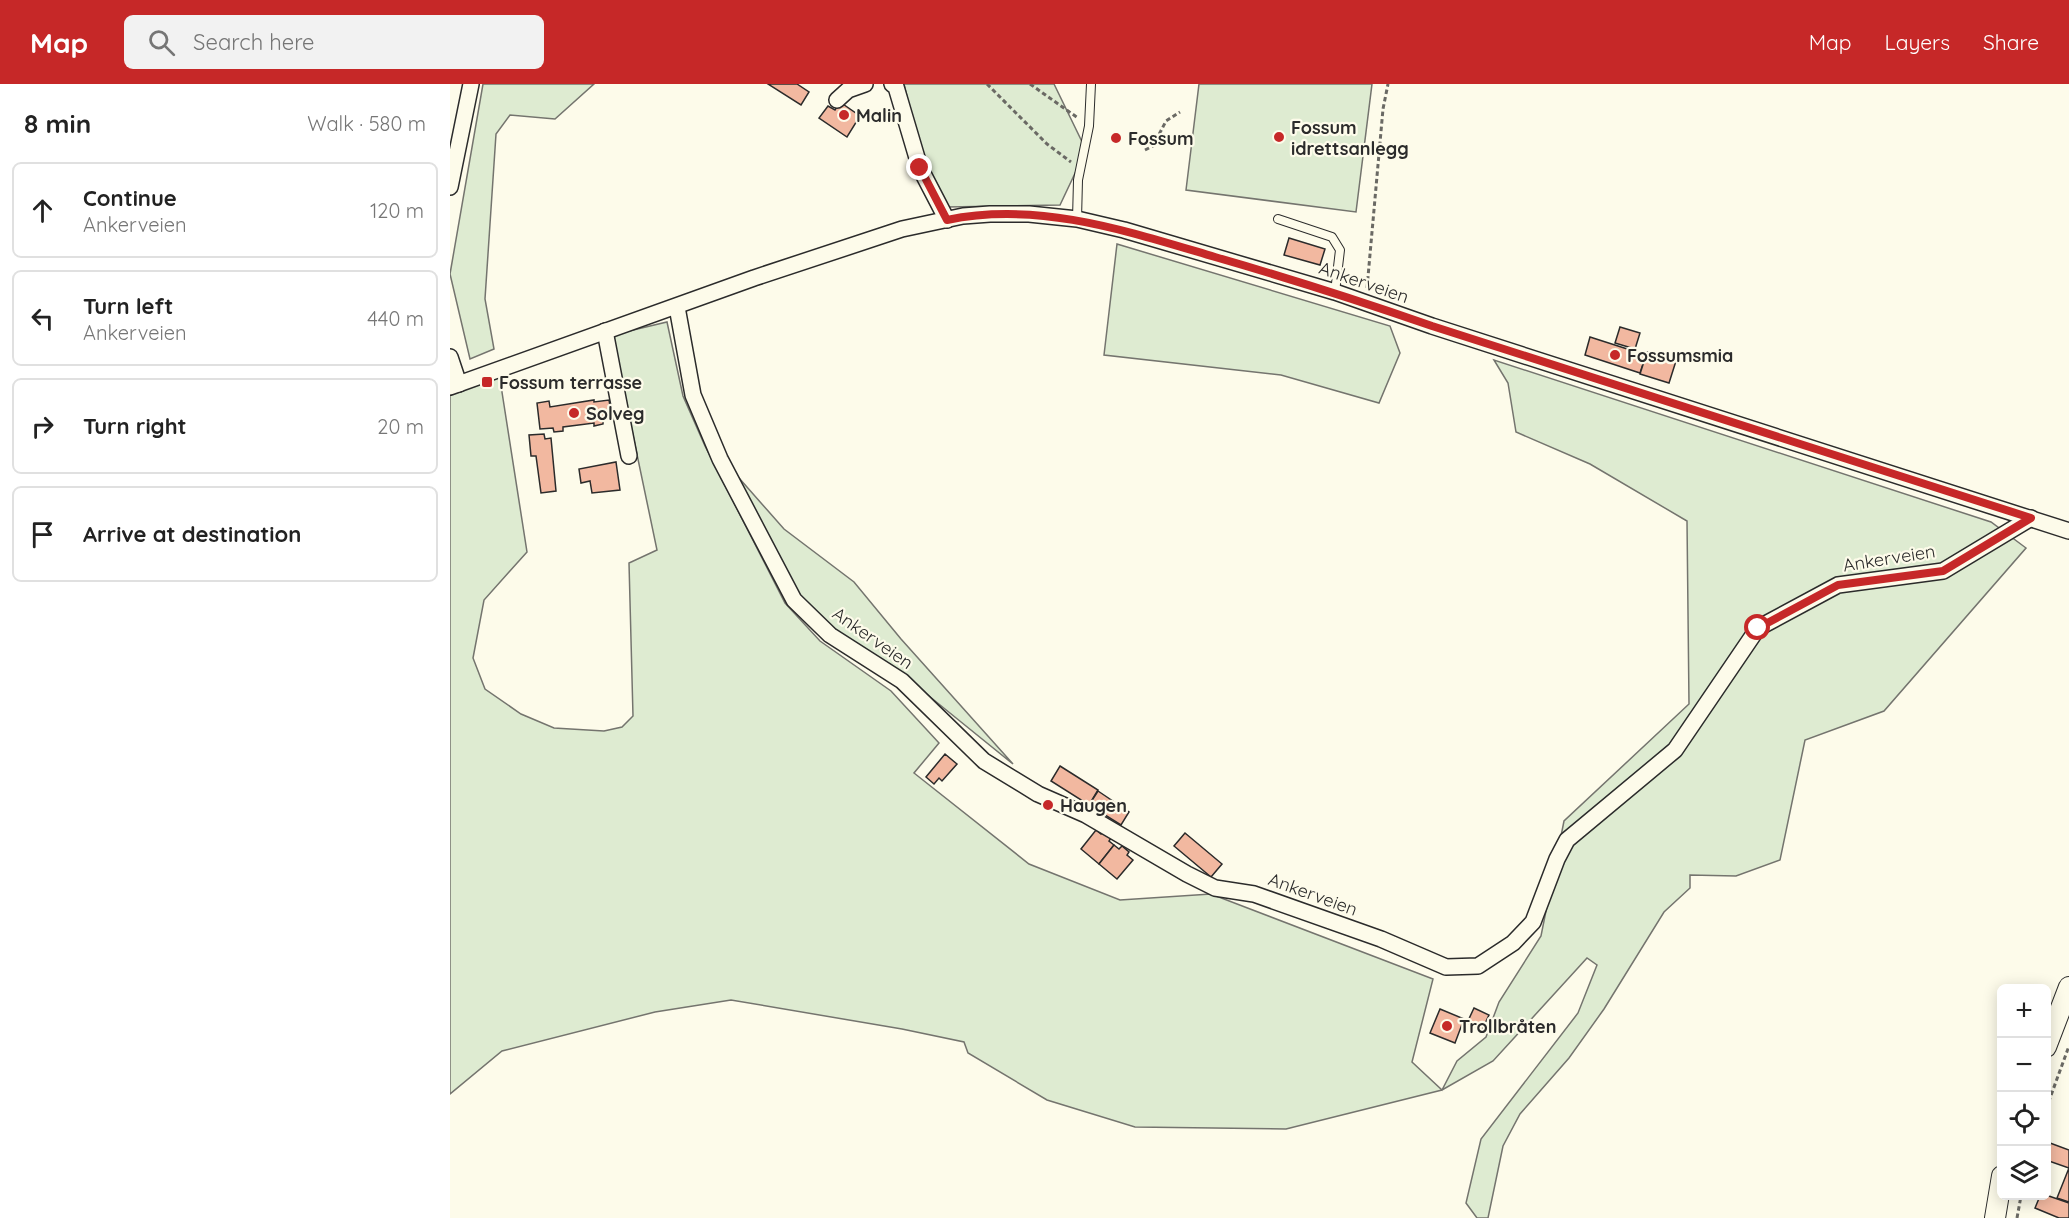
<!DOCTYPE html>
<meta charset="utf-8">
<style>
body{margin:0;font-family:Quicksand,sans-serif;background:#f2f2f2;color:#222}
.controls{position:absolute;right:18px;bottom:18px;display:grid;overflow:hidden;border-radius:9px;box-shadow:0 3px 15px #0003}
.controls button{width:54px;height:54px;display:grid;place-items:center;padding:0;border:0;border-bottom:2px solid #e0e0e0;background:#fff;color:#222;font:30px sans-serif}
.stop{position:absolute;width:18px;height:18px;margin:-14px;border:4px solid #c62828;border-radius:50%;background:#fff}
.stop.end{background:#c62828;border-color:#fff;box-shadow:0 2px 6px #0008}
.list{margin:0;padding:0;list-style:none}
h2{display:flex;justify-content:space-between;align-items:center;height:78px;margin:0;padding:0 24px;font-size:26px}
h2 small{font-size:20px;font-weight:400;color:#767676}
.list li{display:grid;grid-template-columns:39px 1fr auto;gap:18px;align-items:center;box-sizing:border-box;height:96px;margin:0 12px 12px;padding:0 12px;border:2px solid #e0e0e0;border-radius:9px}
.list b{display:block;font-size:22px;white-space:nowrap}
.list p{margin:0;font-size:20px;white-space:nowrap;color:#767676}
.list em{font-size:20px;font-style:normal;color:#767676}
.icon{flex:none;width:33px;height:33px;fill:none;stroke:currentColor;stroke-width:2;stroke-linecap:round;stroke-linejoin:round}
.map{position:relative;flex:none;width:1619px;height:1134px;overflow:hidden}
header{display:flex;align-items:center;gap:36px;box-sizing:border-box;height:84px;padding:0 30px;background:#c62828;color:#fff}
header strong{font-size:28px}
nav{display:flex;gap:33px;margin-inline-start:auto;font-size:21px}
.search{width:420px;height:54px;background:#f2f2f2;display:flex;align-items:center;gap:15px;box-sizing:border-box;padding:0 21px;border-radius:9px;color:#767676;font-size:22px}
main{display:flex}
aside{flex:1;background:#fff}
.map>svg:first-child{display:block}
.green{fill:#deebd1;stroke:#74746e;stroke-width:1.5}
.building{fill:#f2b8a0;stroke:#2b2b2b;stroke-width:1.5}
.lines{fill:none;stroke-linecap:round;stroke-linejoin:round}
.service-casing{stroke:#2b2b2b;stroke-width:10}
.minor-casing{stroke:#2b2b2b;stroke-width:18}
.tertiary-casing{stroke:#2b2b2b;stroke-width:22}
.path{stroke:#6a6964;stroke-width:3;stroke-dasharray:4.5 3;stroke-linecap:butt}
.service{stroke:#fdfbea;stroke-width:8}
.minor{stroke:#fdfbea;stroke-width:15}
.tertiary{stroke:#fdfbea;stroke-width:20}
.route{stroke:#c62828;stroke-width:8}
.poi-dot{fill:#c62828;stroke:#fdfbea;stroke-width:2}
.labels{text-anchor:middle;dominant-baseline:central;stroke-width:4.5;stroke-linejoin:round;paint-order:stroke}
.poi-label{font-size:18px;font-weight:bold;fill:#2b2b2b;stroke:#fdfbea;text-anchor:start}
.street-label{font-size:18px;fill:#2b2b2b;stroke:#fdfbea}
</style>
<header>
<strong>Map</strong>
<div class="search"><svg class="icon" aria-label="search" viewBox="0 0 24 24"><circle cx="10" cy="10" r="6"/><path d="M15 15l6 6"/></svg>Search here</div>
<nav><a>Map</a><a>Layers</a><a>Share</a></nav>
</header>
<main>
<aside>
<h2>8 min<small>Walk · 580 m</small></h2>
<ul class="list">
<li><svg class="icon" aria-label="ahead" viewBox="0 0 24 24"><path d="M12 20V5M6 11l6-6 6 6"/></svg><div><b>Continue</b><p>Ankerveien</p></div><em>120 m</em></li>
<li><svg class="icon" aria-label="left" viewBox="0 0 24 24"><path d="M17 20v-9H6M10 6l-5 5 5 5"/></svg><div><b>Turn left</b><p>Ankerveien</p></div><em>440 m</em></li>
<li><svg class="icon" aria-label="right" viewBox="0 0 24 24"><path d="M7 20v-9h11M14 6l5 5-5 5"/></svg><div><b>Turn right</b></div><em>20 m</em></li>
<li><svg class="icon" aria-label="arrive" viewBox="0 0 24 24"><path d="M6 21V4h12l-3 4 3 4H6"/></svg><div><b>Arrive at destination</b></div></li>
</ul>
</aside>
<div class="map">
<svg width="1619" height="1134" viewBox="0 0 1619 1134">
<rect width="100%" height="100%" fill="#fdfbea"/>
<g class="green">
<path d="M 33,0 L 144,0 L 105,35 L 60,31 L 46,50 L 35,215 L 44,265 L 20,275 L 0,190 Z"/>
<path d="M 454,0 L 604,0 L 636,66 L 610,121 L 497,123 L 472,76 Z"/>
<path d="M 749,0 L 922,0 L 906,128 L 736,106 Z"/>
<path d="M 667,160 L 940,242 L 950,269 L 929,319 L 831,291 L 654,271 Z"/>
<path d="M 217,238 L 233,312 L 255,362 L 335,519 L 370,557 L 441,607 L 489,659 L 464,689 L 579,780 L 670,816 L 761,810 L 983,895 L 962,978 L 992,1006 L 1007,977 L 1036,953 L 1049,918 L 1091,852 L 1114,737 L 1239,620 L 1237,437 L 1140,380 L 1066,348 L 1058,299 L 1044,276 L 1541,438 L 1576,464 L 1434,627 L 1355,656 L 1330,776 L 1286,792 L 1240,791 L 1240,804 L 1214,828 L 1154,925 L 1119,974 L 1070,1030 L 1053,1062 L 1038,1134 L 1027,1134 L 1016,1119 L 1031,1055 L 1128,929 L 1147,881 L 1137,874 L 1043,977 L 992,1006 L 836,1045 L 685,1043 L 597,1016 L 518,969 L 514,958 L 452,945 L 281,916 L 205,928 L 52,967 L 0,1010 L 0,311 L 49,289 L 77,468 L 34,516 L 23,574 L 35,605 L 71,630 L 104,644 L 154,647 L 172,643 L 183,632 L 179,479 L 207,466 L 162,251 Z"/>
<path d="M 282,386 L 334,445 L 404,498 L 451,555 L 563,680 L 453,591 L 381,543 L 349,510 Z"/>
</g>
<g class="building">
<path d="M 318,0 L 347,0 L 359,8 L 351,21 Z"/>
<path d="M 390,18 L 410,32 L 397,53 L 369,34 L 378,22 L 385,26 Z"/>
<path d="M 839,154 L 875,165 L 870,181 L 834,171 Z"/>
<path d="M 1170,243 L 1190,249 L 1185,265 L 1165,259 Z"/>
<path d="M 1140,253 L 1196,271 L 1190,289 L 1135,271 Z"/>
<path d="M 1197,268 L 1226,277 L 1219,299 L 1190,290 Z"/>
<path d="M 144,316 L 144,318 L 159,316 L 162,334 L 153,336 L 153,340 L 144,342 L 144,339 L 113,343 L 113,347 L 104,348 L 103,344 L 90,345 L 87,319 L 99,317 L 100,323 Z"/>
<path d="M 94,350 L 95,355 L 101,354 L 106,407 L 91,409 L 86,372 L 81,372 L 79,351 Z"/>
<path d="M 166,378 L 170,406 L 142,409 L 140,397 L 131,399 L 129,385 Z"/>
<path d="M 495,670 L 507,680 L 492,697 L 489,694 L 484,700 L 476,693 Z"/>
<path d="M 610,682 L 648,706 L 639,721 L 601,697 Z"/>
<path d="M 648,707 L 679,728 L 671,741 L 639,721 Z"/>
<path d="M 646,746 L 651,750 L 654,747 L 661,754 L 659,757 L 664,761 L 649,780 L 631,765 Z"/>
<path d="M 735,749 L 772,780 L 761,793 L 724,762 Z"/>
<path d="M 664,761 L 669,765 L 672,762 L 679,768 L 677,771 L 683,776 L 667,795 L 649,780 Z"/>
<path d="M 1024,924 L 1039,931 L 1032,946 L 1017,939 Z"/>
<path d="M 990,925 L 1014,935 L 1005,959 L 980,949 Z"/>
<path d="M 1600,1059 L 1619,1066 L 1619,1118 L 1607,1114 L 1619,1084 L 1596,1076 Z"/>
<path d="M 1596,1111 L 1619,1119 L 1619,1134 L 1609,1134 L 1585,1124 L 1590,1112 Z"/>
</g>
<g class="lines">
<defs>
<g id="service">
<path d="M 627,135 L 628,96 L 639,42 L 641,0"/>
<path d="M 828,135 L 882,153 L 890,166 L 885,208"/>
</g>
<g id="minor">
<path d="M 442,0 L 446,3 L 470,84 L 497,136"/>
<path d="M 387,16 L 398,6 L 415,0"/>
<path d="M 0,103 L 21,0"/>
<path d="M 227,223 L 243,311 L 270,375 L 344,516 L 380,551 L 452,597 L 534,677 L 588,710 L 636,731 L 737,790 L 765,804 L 804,810 L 931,855 L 996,883 L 1028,882 L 1063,859 L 1083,838 L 1107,775 L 1117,756 L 1225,666 L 1308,544 L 1388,501 L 1493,487 L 1581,434"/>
<path d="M 155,247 L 179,372"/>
<path d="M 0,273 L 9,300"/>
<path d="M 0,303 L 304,194 L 452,145 L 513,132 L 540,130 L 579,130 L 627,135 L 674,146 L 885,208 L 982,242 L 1619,447"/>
</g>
<g id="tertiary">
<path d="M 1596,963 L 1619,903"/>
<path d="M 1545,1134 L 1552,1092"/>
</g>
</defs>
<use href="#service" class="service-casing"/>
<use href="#minor" class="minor-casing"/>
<use href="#tertiary" class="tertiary-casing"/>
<g class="path">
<path d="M 537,0 L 597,60 L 621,78"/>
<path d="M 580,0 L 628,34"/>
<path d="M 695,66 L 703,62 L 716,37 L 730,28"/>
<path d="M 917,204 L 933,25 L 938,0"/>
<path d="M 1596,1025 L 1619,962"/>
<path d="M 1567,1134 L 1571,1112"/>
</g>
<use href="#service" class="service"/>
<use href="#minor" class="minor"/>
<use href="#tertiary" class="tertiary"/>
</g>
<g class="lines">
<path class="route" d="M 470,84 L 497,136 C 589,117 677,147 765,173 C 838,194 910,217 982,242 L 1581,434 L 1493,487 L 1388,501 L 1308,544"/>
</g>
<g class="poi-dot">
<circle cx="394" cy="31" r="6"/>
<circle cx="829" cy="53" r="6"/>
<circle cx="666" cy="54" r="6"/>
<circle cx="1165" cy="271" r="6"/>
<rect x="31" y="292" width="12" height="12" rx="3"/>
<circle cx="124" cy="329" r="6"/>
<circle cx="598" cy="721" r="6"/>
<circle cx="997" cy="942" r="6"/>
</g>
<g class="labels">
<g class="poi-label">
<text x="406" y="31">Malin</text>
<text x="841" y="43">Fossum<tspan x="841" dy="21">idrettsanlegg</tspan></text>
<text x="678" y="54">Fossum</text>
<text x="1177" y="271">Fossumsmia</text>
<text x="49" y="298">Fossum terrasse</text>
<text x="136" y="329">Solveg</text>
<text x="610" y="721">Haugen</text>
<text x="1009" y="942">Trollbråten</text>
</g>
<g class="street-label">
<text transform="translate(914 198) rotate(19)">Ankerveien</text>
<text transform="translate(1439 474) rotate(-9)">Ankerveien</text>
<text transform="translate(423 554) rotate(35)">Ankerveien</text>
<text transform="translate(863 810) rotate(20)">Ankerveien</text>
</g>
</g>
</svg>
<div class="controls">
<button>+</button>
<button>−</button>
<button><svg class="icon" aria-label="locate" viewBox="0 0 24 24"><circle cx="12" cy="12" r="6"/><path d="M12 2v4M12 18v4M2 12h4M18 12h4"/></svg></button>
<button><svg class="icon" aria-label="layers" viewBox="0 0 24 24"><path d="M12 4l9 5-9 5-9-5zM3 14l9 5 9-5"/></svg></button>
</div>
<div class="stop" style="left:1308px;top:544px"></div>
<div class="stop end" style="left:470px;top:84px"></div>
</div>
</main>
